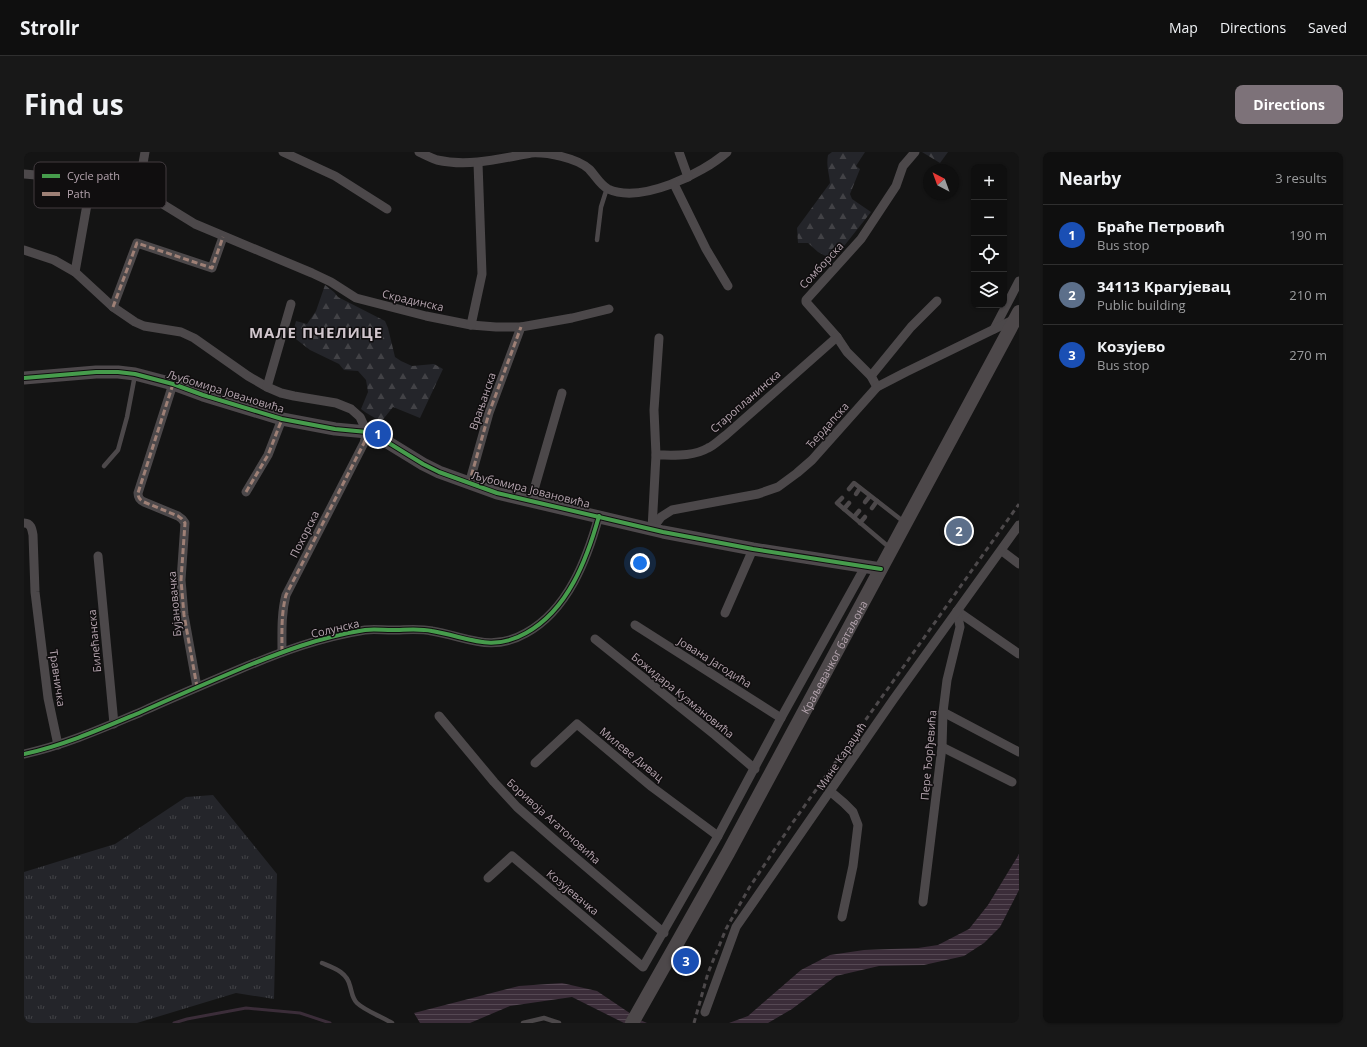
<!DOCTYPE html>
<meta charset="utf-8">
<style>
body{margin:0;font-family:"Open Sans",sans-serif;background:#181818;color:#f1f3f6}
.controls{position:absolute;right:12px;top:12px;display:grid;overflow:hidden;border-radius:8px;box-shadow:0 1px 3px #0004}
.controls button{width:36px;height:36px;display:grid;place-items:center;padding:0;border:0;border-bottom:1px solid #2f2f2f;background:#0f0f0f;color:#f1f3f6;font:20px sans-serif}
.compass{position:absolute;left:899px;top:12px;width:36px;height:36px;border-radius:50%;background:#0f0f0f;box-shadow:0 1px 3px #0004;rotate:319deg}
.you{position:absolute;left:616px;top:411px;width:14px;height:14px;margin:-10px;border:3px solid #fff;border-radius:50%;background:#1a73e8;box-shadow:0 0 0 6px #1a73e833}
.badge{display:grid;place-items:center;width:26px;height:26px;border-radius:50%;background:#7d7279;color:#fff;font-size:13px;font-weight:700}
.pin{position:absolute;translate:-50% -50%;border:2px solid #fff;box-shadow:0 1px 4px #0006}
.list{margin:0;padding:0;list-style:none}
h2{display:flex;justify-content:space-between;align-items:center;height:52px;margin:0;padding:0 16px;font-size:17px}
h2 small{font-size:13px;font-weight:400;color:#9b9c9e}
.list li{display:grid;grid-template-columns:26px 1fr auto;gap:12px;align-items:center;box-sizing:border-box;height:60px;padding:0 16px;border-top:1px solid #2f2f2f}
.list b{display:block;font-size:15px;white-space:nowrap}
.list p{margin:0;font-size:13px;white-space:nowrap;color:#9b9c9e}
.list em{font-size:13px;font-style:normal;color:#9b9c9e}
.icon{flex:none;width:22px;height:22px;fill:none;stroke:currentColor;stroke-width:2;stroke-linecap:round;stroke-linejoin:round}
.map{position:relative;flex:none;width:995px;height:871px;overflow:hidden;border-radius:8px}
header{display:flex;align-items:center;gap:24px;box-sizing:border-box;height:56px;padding:0 20px;background:#0f0f0f;border-bottom:1px solid #2f2f2f}
header strong{font-size:19px}
nav{display:flex;gap:22px;margin-inline-start:auto;font-size:14px}
.intro{display:flex;align-items:center;justify-content:space-between;box-sizing:border-box;height:96px;padding:0 24px}
h1{margin:0;font-size:28px}
.button{padding:10px 18px;border-radius:8px;background:#7d7279;color:#fff;font-size:14px;font-weight:700}
main{display:flex;gap:24px;padding:0 24px}
aside{flex:1;background:#0f0f0f;border-radius:8px;box-shadow:0 1px 3px #0004}
.map>svg:first-child{display:block}
.grass{fill:url(#grass-tufts)}
.forest{fill:url(#forest-firs)}
.water{fill:url(#water-rules)}
.lines{fill:none;stroke-linecap:round;stroke-linejoin:round}
.stream{stroke:#3b2d39;stroke-width:3}
.lane{stroke:#4c484a;stroke-width:4.5}
.street{stroke:#4c484a;stroke-width:9}
.secondary{stroke:#4e494c;stroke-width:13}
.primary{stroke:#4d484a;stroke-width:14}
.rail{stroke:#4d494b;stroke-width:3;stroke-dasharray:5 4;stroke-linecap:butt}
.quiet{stroke:#9e8076;stroke-width:3;stroke-dasharray:6 3;stroke-linecap:butt}
.cycleway-casing{stroke:#100e0f;stroke-width:6}
.cycleway{stroke:#469c4c;stroke-width:4}
.labels{text-anchor:middle;dominant-baseline:central;stroke-width:3;stroke-linejoin:round;paint-order:stroke}
.street-label{font-size:11px;fill:#b5a5af;stroke:#100e0f}
.district-label{font-size:15px;font-weight:bold;letter-spacing:1px;fill:#d1c6cd;stroke:#100e0f}
.key{fill:#100e0f;stroke:#423b3f;stroke-width:1}
.key-label{font-size:11px;fill:#b5a5af}
</style>
<header>
<strong>Strollr</strong>
<nav><a>Map</a><a>Directions</a><a>Saved</a></nav>
</header>
<div class="intro"><h1>Find us</h1><a class="button">Directions</a></div>
<main>
<div class="map">
<svg width="995" height="871" viewBox="0 0 995 871">
<defs>
<pattern id="grass-tufts" width="24" height="20" patternUnits="userSpaceOnUse"><rect width="24" height="20" fill="#24252a"/><path d="M3 7l-1-3M5 7V3M7 7l1-3M15 17l-1-3M17 17v-4M19 17l1-3" fill="none" stroke="#424246"/></pattern>
<pattern id="forest-firs" width="22" height="20" patternUnits="userSpaceOnUse"><rect width="22" height="20" fill="#24252a"/><path d="M5 1l3.5 6h-7zM16 11l3.5 6h-7z" fill="#424246"/></pattern>
<pattern id="water-rules" width="6" height="5" patternUnits="userSpaceOnUse"><rect width="6" height="5" fill="#3b2d39"/><path d="M0 2.5h6" fill="none" stroke="#554853"/></pattern>
</defs>
<rect width="100%" height="100%" fill="#141414"/>
<path class="grass" d="M 189,643 L 253,722 L 250,847 L 212,841 L 113,871 L 0,871 L 0,720 L 91,692 L 162,645 Z"/>
<g class="forest">
<path d="M 808,0 L 841,0 L 832,14 L 836,17 L 826,42 L 828,47 L 847,60 L 809,108 L 794,100 L 784,91 L 774,91 L 773,76 L 806,31 C 805,20 802,14 804,3 Z"/>
<path d="M 898,0 L 924,0 L 916,11 Z"/>
<path d="M 301,133 L 310,140 L 314,145 L 361,169 L 364,176 L 371,205 L 377,209 L 388,214 L 410,212 L 419,217 L 396,266 L 369,255 L 357,270 C 350,265 343,262 337,257 L 344,240 L 342,228 L 334,219 L 320,218 L 315,212 L 286,198 L 268,184 L 272,169 L 283,172 L 292,159 Z"/>
</g>
<g class="water">
<path d="M 995,702 L 995,738 L 976,775 L 960,791 L 940,804 L 900,813 L 855,814 L 812,824 L 768,857 L 744,871 L 705,871 L 724,864 L 777,818 L 806,803 L 840,798 L 894,796 L 914,793 L 945,777 L 964,753 Z"/>
<path d="M 538,831 L 573,839 L 616,868 L 623,871 L 600,871 L 548,845 L 486,854 L 446,871 L 396,871 L 390,861 L 495,834 Z"/>
</g>
<g class="lines">
<path class="stream" d="M 150,871 L 163,867 L 222,856 L 276,861 L 306,871"/>
<g class="lane">
<path d="M 573,88 L 577,55 L 583,36"/>
<path d="M 80,314 L 94,298 L 103,265 L 111,223"/>
<path d="M 825,337 L 830,331 L 880,370"/>
<path d="M 832,342 L 836,336"/>
<path d="M 818,346 L 813,351 L 866,396"/>
<path d="M 841,350 L 846,344"/>
<path d="M 848,356 L 853,349"/>
<path d="M 820,357 L 825,351"/>
<path d="M 830,365 L 835,359"/>
<path d="M 836,371 L 841,365"/>
<path d="M 298,811 C 310,816 323,820 326,834 C 328,840 328,846 333,851 C 340,858 358,865 368,871"/>
<path d="M 499,871 L 520,866 L 535,871"/>
</g>
<g class="street">
<path d="M 259,0 L 311,24 L 363,57"/>
<path d="M 395,0 C 401,3 407,6 413,8 C 444,15 475,7 507,1 C 523,0 553,6 565,17 C 571,23 576,33 584,37 C 617,52 678,22 703,0"/>
<path d="M 655,0 L 664,25"/>
<path d="M 0,22 L 35,25 L 114,40 L 132,48 L 171,72 L 288,121 L 307,130 L 332,146 L 402,164 L 447,173 L 472,175 L 497,175 L 548,166 L 585,157"/>
<path d="M 650,32 L 682,97 L 704,134"/>
<path d="M 114,40 L 121,0"/>
<path d="M 0,98 L 30,108 L 51,120 L 89,155 L 111,170 L 120,174 L 157,180 L 170,186 L 224,224 L 243,235 L 257,241 L 270,244 L 312,251 L 327,257 L 336,265 L 343,280 L 340,291 L 262,443 C 257,462 258,481 258,500"/>
<path d="M 51,120 L 67,30"/>
<path d="M 89,155 L 113,91 L 188,116 L 199,85"/>
<path d="M 447,173 L 458,122 L 454,11"/>
<path d="M 970,177 L 995,129"/>
<path d="M 847,224 L 887,175 L 913,149"/>
<path d="M 149,232 L 114,341 C 114,346 116,348 120,350 L 154,364 L 158,367 L 161,371 L 157,428 L 160,463 L 173,535"/>
<path d="M 243,235 L 267,152"/>
<path d="M 853,235 L 847,224 L 823,200 L 813,185 L 782,150 L 782,148 L 837,87 L 872,34 L 879,14 L 891,0"/>
<path d="M 632,303 C 649,303 669,305 684,296 C 691,293 696,287 702,283 L 813,185"/>
<path d="M 445,332 L 465,261 L 497,175"/>
<path d="M 222,340 L 244,303 L 258,267"/>
<path d="M 507,348 L 538,241"/>
<path d="M 0,371 C 7,371 8,377 9,383 L 11,440 L 24,546 L 34,593"/>
<path d="M 628,377 L 637,365 L 648,358 L 734,342 L 754,335 L 773,321 L 788,308 L 853,235 L 882,220 L 991,167"/>
<path d="M 628,377 L 632,303 L 630,258 L 635,186"/>
<path d="M 978,399 L 995,412"/>
<path d="M 74,404 L 90,572"/>
<path d="M 933,459 L 995,502"/>
<path d="M 701,461 L 729,397"/>
<path d="M 611,473 L 757,566"/>
<path d="M 571,487 L 691,583 L 731,617"/>
<path d="M 919,560 L 995,600"/>
<path d="M 415,564 L 470,630 L 493,655 L 533,690 L 640,781"/>
<path d="M 918,595 L 988,630"/>
<path d="M 0,602 C 41,593 79,576 117,560 C 150,545 183,531 216,517 C 257,500 296,485 341,478 C 349,477 359,478 368,478 C 381,478 395,476 408,479 C 444,485 467,501 502,481 C 544,458 563,407 575,364"/>
<path d="M 511,611 L 553,572 L 628,635 L 694,684"/>
<path d="M 807,640 L 820,651 L 829,660 L 834,673 L 829,714 L 818,765"/>
<path d="M 464,726 L 488,704 L 619,815 L 694,684 L 757,566 L 841,415"/>
<path d="M 899,750 L 918,595 L 919,560 L 923,528 L 936,475 L 933,459"/>
<path d="M 681,860 L 712,775 L 869,548 L 995,373"/>
</g>
<path class="secondary" d="M 0,226 L 72,220 L 94,220 L 111,222 L 149,232 L 179,243 L 258,267 L 311,277 L 343,280 L 355,285 L 399,312 L 415,320 L 473,341 L 639,380 L 729,397 L 857,417"/>
<path class="primary" id="s1" d="M 608,871 L 704,701 L 995,160"/>
<path class="rail" d="M 670,871 L 684,821 L 702,777 L 725,736 L 767,673 L 995,352"/>
<g class="quiet">
<path d="M 89,155 L 113,91 L 188,116 L 199,85"/>
<path d="M 149,232 L 114,341 C 114,346 116,348 120,350 L 154,364 L 158,367 L 161,371 L 157,428 L 160,463 L 173,535"/>
<path d="M 445,332 L 465,261 L 497,175"/>
<path d="M 222,340 L 244,303 L 258,267"/>
<path d="M 258,500 C 258,481 257,462 262,443 L 340,291 L 343,280"/>
</g>
<defs>
<g id="cycleway">
<path d="M 0,226 L 72,220 L 94,220 L 111,222 L 149,232 L 179,243 L 258,267 L 311,277 L 343,280 L 355,285 L 399,312 L 415,320 L 473,341 L 639,380 L 729,397 L 857,417"/>
<path d="M 0,602 C 41,593 79,576 117,560 C 150,545 183,531 216,517 C 257,500 296,485 341,478 C 349,477 359,478 368,478 C 381,478 395,476 408,479 C 444,485 467,501 502,481 C 544,458 563,407 575,364"/>
</g>
</defs>
<use href="#cycleway" class="cycleway-casing"/>
<use href="#cycleway" class="cycleway"/>
</g>
<g class="labels">
<g class="street-label">
<text transform="translate(797 113) rotate(-47)">Сомборска</text>
<text transform="translate(389 148) rotate(13)">Скрадинска</text>
<text transform="translate(202 239) rotate(17)">Љубомира Јовановића</text>
<text transform="translate(458 249) rotate(-71)">Врањанска</text>
<text transform="translate(721 249) rotate(-41)">Старопланинска</text>
<text transform="translate(803 273) rotate(-48)">Ђердапска</text>
<text transform="translate(507 337) rotate(14)">Љубомира Јовановића</text>
<text transform="translate(280 382) rotate(-63)">Похорска</text>
<text transform="translate(150 452) rotate(-95)">Бујановачка</text>
<text transform="translate(311 476) rotate(-13)">Солунска</text>
<text transform="translate(70 489) rotate(-95)">Билећанска</text>
<text stroke="none"><textPath href="#s1" startOffset="418">Краљевачког батаљона</textPath></text>
<text transform="translate(691 510) rotate(32)">Јована Јагодића</text>
<text transform="translate(34 526) rotate(82)">Травничка</text>
<text transform="translate(659 543) rotate(39)">Божидара Кузмановића</text>
<text transform="translate(608 602) rotate(39)">Милеве Дивац</text>
<text transform="translate(904 603) rotate(-85)">Пере Ђорђевића</text>
<text transform="translate(817 604) rotate(-56)">Мине Караџић</text>
<text transform="translate(530 669) rotate(42)">Боривоја Агатоновића</text>
<text transform="translate(549 740) rotate(40)">Козујевачка</text>
</g>
<g class="district-label">
<text x="292" y="180">МАЛЕ ПЧЕЛИЦЕ</text>
</g>
</g>
<rect x="10" y="10" width="132" height="46" rx="6" class="key"/>
<rect x="18" y="22" width="18" height="4" fill="#469c4c"/>
<rect x="18" y="40" width="18" height="4" fill="#9e8076"/>
<g class="key-label">
<text x="43" y="28">Cycle path</text>
<text x="43" y="46">Path</text>
</g>
</svg>
<div class="controls">
<button>+</button>
<button>−</button>
<button><svg class="icon" aria-label="locate" viewBox="0 0 24 24"><circle cx="12" cy="12" r="6"/><path d="M12 2v4M12 18v4M2 12h4M18 12h4"/></svg></button>
<button><svg class="icon" aria-label="layers" viewBox="0 0 24 24"><path d="M12 4l9 5-9 5-9-5zM3 14l9 5 9-5"/></svg></button>
</div>
<svg class="compass" viewBox="-18 -18 36 36"><path d="M0-13l5 13h-10z" fill="#e53935"/><path d="M0 13l5-13h-10z" fill="#9b9c9e"/></svg>
<div class="you"></div>
<div class="pin badge" style="left:354px;top:282px;background:#1a4fb4">1</div>
<div class="pin badge" style="left:935px;top:379px;background:#5c6f8a">2</div>
<div class="pin badge" style="left:662px;top:809px;background:#1a4fb4">3</div>
</div>
<aside>
<h2>Nearby<small>3 results</small></h2>
<ul class="list">
<li><span class="badge" style="background:#1a4fb4">1</span><div><b>Браће Петровић</b><p>Bus stop</p></div><em>190 m</em></li>
<li><span class="badge" style="background:#5c6f8a">2</span><div><b>34113 Крагујевац</b><p>Public building</p></div><em>210 m</em></li>
<li><span class="badge" style="background:#1a4fb4">3</span><div><b>Козујево</b><p>Bus stop</p></div><em>270 m</em></li>
</ul>
</aside>
</main>
